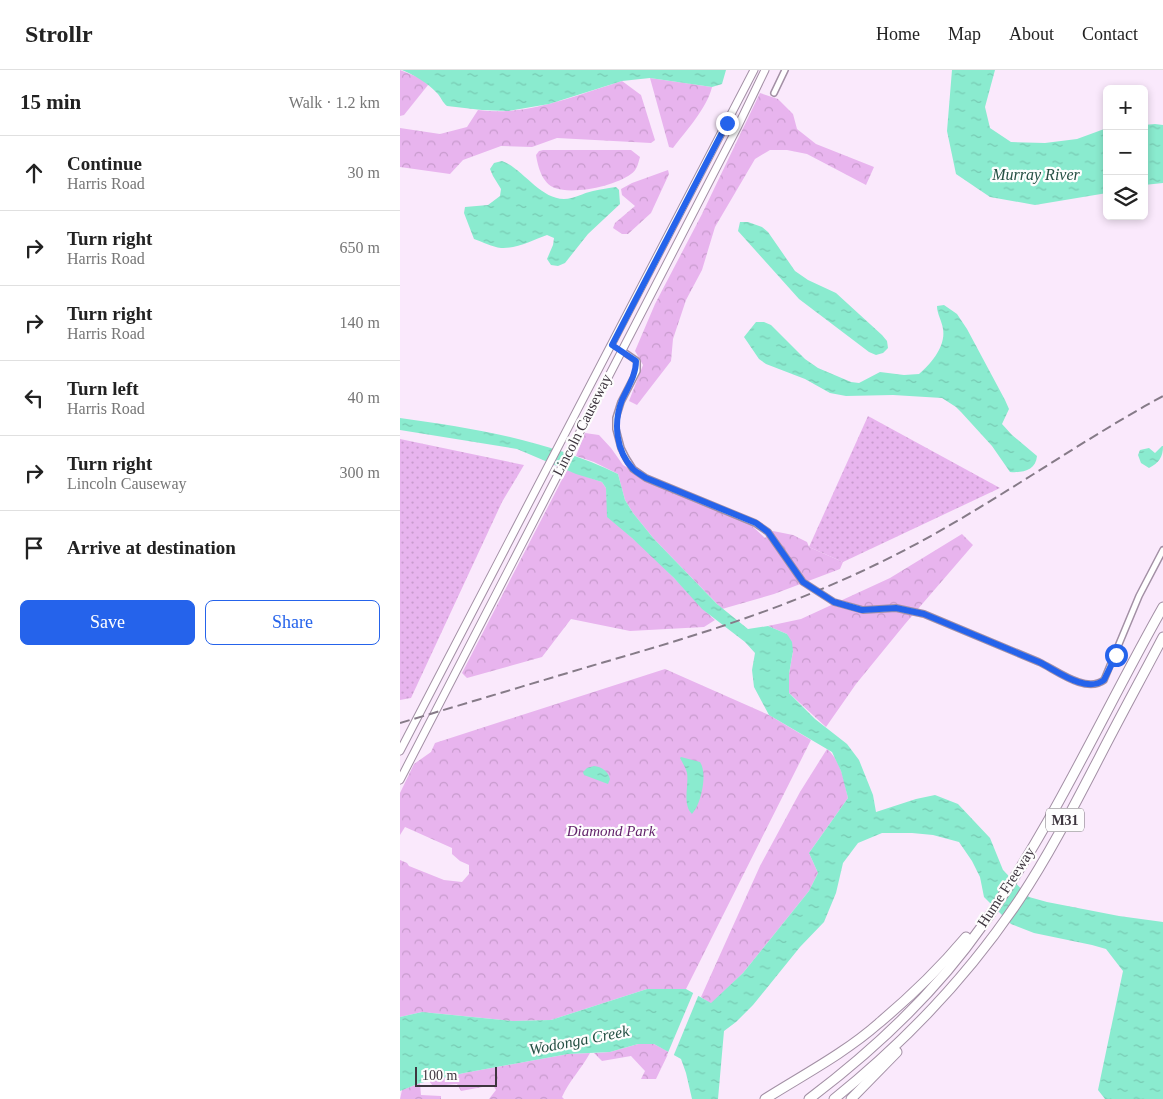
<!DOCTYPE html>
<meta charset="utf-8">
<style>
body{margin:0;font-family:Georgia,serif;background:#f6f6f6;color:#222}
.controls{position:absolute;right:15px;top:15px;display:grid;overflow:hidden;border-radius:8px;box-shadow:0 2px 8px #0003}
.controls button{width:45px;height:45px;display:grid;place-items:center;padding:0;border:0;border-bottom:1px solid #e0e0e0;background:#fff;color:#222;font:25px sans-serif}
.scale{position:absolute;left:15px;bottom:12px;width:82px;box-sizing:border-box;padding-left:5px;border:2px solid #3e363f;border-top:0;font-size:14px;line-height:18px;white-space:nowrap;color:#3e363f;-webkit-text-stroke:4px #fdfdfd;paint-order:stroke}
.stop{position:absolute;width:15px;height:15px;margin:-11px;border:4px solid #2563eb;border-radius:50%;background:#fff}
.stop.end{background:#2563eb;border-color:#fff;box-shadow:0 1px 5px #0008}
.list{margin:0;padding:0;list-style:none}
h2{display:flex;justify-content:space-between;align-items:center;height:65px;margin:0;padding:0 20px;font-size:21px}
h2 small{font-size:16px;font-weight:400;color:#767676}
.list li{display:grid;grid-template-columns:32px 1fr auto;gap:15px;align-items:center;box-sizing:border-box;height:75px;padding:0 20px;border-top:1px solid #e0e0e0}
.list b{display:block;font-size:19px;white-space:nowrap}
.list p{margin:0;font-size:16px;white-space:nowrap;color:#767676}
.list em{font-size:16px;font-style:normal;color:#767676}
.actions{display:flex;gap:10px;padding:15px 20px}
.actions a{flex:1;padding:11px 0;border:1px solid #2563eb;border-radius:8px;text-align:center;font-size:18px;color:#2563eb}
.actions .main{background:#2563eb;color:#fff}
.icon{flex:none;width:28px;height:28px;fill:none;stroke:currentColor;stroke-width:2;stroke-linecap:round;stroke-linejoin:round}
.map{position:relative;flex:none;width:763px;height:1029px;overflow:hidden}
header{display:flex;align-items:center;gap:30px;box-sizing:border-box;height:70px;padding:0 25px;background:#fff;border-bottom:1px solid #e0e0e0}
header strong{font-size:24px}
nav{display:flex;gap:28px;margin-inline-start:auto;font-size:18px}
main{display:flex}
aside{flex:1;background:#fff}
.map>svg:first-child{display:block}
.grass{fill:url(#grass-dots)}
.forest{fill:url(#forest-crowns)}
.water{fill:url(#water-ripples)}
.pier{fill:#fae9fc}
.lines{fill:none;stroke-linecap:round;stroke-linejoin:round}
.street-casing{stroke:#a390a5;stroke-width:8}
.secondary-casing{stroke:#a390a5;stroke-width:9}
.highway-casing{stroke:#a390a5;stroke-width:11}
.street{stroke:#fff;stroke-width:5}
.secondary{stroke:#fff;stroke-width:7}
.highway{stroke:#fff;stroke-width:9}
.rail{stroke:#867b88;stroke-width:2;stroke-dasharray:10 5;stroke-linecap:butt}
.route{stroke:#2563eb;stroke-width:6}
.labels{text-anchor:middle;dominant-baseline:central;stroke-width:4.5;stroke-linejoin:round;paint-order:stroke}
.shield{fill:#fdfdfd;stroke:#777278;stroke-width:1}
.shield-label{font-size:14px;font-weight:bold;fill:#3e363f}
.street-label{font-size:15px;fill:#3e363f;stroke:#fdfdfd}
.park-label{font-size:15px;font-style:italic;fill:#63246b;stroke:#fdfdfd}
.water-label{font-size:16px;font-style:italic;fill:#255044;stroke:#fdfdfd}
</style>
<header>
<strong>Strollr</strong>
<nav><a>Home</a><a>Map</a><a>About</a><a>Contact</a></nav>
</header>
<main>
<aside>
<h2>15 min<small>Walk · 1.2 km</small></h2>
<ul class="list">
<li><svg class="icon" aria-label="ahead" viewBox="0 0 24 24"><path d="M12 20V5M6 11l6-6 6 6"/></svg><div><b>Continue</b><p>Harris Road</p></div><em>30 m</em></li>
<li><svg class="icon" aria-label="right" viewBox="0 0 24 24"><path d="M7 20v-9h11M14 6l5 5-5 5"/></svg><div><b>Turn right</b><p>Harris Road</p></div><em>650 m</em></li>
<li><svg class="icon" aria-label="right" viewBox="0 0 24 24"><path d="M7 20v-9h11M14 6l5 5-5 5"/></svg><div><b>Turn right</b><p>Harris Road</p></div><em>140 m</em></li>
<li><svg class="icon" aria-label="left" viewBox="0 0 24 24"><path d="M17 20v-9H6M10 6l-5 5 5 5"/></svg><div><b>Turn left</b><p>Harris Road</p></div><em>40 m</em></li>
<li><svg class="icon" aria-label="right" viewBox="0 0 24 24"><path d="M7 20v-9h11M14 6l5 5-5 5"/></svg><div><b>Turn right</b><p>Lincoln Causeway</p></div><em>300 m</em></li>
<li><svg class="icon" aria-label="arrive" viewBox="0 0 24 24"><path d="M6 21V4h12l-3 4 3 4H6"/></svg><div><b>Arrive at destination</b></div></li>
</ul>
<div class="actions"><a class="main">Save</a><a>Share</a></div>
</aside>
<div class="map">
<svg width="763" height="1029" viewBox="0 0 763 1029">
<defs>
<pattern id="grass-dots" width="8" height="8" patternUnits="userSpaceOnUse" patternTransform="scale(1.25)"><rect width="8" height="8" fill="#e8b4ee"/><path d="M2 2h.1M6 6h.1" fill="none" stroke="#c89bcd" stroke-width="1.8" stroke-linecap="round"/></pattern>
<pattern id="forest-crowns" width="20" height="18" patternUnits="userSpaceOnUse" patternTransform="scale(1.25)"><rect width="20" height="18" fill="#e8b4ee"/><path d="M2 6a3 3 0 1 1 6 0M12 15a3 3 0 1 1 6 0" fill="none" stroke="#c89bcd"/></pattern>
<pattern id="water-ripples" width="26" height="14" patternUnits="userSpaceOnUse" patternTransform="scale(1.25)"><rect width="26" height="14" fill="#8aebcf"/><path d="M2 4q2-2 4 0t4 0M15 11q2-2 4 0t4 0" fill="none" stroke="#78cab3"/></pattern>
</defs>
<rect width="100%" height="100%" fill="#fae9fc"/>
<g class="grass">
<path d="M 468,346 L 600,418 L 443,492 L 409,477 Z"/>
<path d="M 0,369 L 124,395 L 102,432 L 11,628 L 0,630 Z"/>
</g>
<g class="forest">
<path d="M 0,0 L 20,8 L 28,15 L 4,45 L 0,46 Z"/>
<path d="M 250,8 L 312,17 C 307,38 286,61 273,78 L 269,77 Z"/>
<path d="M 222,11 L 241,25 L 255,70 L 251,73 L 157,68 L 132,77 L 101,76 L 63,90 L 50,104 L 0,97 L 0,58 L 40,64 L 67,57 L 78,40 C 127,47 176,25 222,11 Z"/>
<path d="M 360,23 L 378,29 L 393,44 L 397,59 L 416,74 L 474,97 L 466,115 L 407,84 L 387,80 L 370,80 L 355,89 L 315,157 L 302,200 L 286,230 L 273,269 L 271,291 L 237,335 L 229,331 L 243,295 L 235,281 L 255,234 L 302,144 Z"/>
<path d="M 143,80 L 231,80 L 240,87 C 238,94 237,100 231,104 C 215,116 173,125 155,118 C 142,113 138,97 136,85 L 139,81 Z"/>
<path d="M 268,100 L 269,104 L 251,143 L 228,164 L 222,164 L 213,158 L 215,153 L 235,136 L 222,125 L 221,119 L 232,113 Z"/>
<path d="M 185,363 L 199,365 L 211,378 L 223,395 L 255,414 L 351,455 L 365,468 L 373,461 L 393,465 L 407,472 L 409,477 L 443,492 L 440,499 L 374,524 L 322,539 L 254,469 L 233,443 L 225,430 L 218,404 L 194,392 L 176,386 Z"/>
<path d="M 167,400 L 202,412 L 206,418 L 208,447 C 231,466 253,486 274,508 C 288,522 300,537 315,550 L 304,557 L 230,561 L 171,549 L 142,587 L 67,608 L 62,603 Z"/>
<path d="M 562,464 L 573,475 L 505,554 L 456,614 L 426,657 L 389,623 L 389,604 L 393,581 L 387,564 L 368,556 L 401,549 L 490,508 Z"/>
<path d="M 265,599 L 369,645 L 411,670 L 286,919 L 247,919 L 151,950 L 113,951 L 22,942 L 0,947 L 0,790 L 7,793 L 9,796 L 44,810 L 62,812 L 69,804 L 69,795 L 60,791 L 52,784 L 52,778 L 5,757 L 0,765 L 0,723 L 14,694 L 31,682 L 35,673 Z"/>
<path d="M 427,679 C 441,691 444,711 448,728 L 409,783 L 418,803 L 409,821 L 343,903 L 311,934 L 301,927 L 360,796 L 400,722 Z"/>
<path d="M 238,974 L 254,974 L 269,982 L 256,1009 L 241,1009 L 245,1001 L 231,986 L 202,991 L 194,983 L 210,982 Z"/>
<path d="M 190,983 C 182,998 169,1011 162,1027 L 164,1029 L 89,1029 L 96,1020 L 93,1015 L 61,1021 L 57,1014 L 33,1016 L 29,1011 L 64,1003 L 168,984 Z"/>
<path d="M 20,1013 L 21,1025 L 41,1026 L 41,1029 L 0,1029 L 2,1020 Z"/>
</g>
<g class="water">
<path d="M 2,0 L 326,0 L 322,14 L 312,17 L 250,8 L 222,11 L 149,34 L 108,41 L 82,40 L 47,36 C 42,32 41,27 37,23 C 26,12 16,6 2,0 Z"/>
<path d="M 552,0 L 595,0 L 585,37 L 590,58 L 611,72 L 645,73 L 677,69 L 707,58 L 707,123 L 635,135 L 590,127 L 556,104 L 547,61 Z"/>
<path d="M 755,54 L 763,55 L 763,113 L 744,115 L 744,55 Z"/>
<path d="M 102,91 C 122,98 140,129 164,129 C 174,129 183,123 193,121 C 201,119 209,118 216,117 L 219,120 L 220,134 L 188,164 L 165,193 L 158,196 L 151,195 L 147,189 L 153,175 L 154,168 L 147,165 C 133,170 117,179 101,178 C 92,177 83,172 74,169 L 64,143 L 65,137 L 88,135 L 100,126 L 101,119 L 93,106 L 90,99 L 94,93 Z"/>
<path d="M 340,152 L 348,152 L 362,157 L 368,162 L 395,201 L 408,210 L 436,223 L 482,265 L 487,271 L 488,278 L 483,283 L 476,285 L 469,282 L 399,229 L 338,161 Z"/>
<path d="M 544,235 L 557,244 L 567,259 L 605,330 L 609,339 L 602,354 L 612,365 L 637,386 C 636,400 623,403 610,402 L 592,376 L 561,342 L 556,337 L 542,328 L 493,325 L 446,326 L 430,323 L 405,309 L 366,294 L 359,289 L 344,267 L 356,252 L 364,252 L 371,255 L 405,289 L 418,298 L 451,312 L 459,313 L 480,302 L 504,305 L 519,304 C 531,294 546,276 543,259 C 542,251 537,244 537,236 Z"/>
<path d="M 0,348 C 75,358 149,371 218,404 L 225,430 L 233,443 L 254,469 L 317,534 L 348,559 L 368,556 L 387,564 L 392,572 L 393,581 L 389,604 L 389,623 L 415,649 L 447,674 L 459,690 L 473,725 L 476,742 L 516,729 L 535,725 L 558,734 L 590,768 L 603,800 L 629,827 L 647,832 L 719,846 L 763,852 L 763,1029 L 705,1029 L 698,1020 L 723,901 L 706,879 L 692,875 L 634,863 L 611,854 L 584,827 L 580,807 L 572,791 L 559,772 L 533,765 L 512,763 L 482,763 L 458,773 L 443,793 L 436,823 L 424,852 L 400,877 L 353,935 L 336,952 L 324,961 L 318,1029 L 292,1029 L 286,1003 L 281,989 L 254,974 L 238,974 L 210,982 L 168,984 L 64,1003 L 20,1013 L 0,1021 L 0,947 L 22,942 L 113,951 L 151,950 L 247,919 L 286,919 L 311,933 L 343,903 L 409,821 L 418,803 L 409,783 L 448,728 L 441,701 L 432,682 L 369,645 L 354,617 L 352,600 L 355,583 L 345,572 L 302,539 L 274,508 L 232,468 L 207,447 L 206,418 L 202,412 L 176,404 L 117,379 L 0,360 Z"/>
<path d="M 762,376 L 763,376 C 763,387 759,393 749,398 L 741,393 L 738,385 L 740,380 L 749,378 L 755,383 Z"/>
<path d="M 281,687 L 300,692 C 308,703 301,735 292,744 C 282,734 289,716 287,703 C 286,698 282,692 280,688 Z"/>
<path d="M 194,696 C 202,697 208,701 210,709 L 208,714 L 184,705 L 183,702 L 187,698 Z"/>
</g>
<path class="pier" d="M 294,921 L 299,924 L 273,987 L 267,985 Z"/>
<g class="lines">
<defs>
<g id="street">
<path d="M 374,23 L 385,0"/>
<path d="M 221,280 L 237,291 L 237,301 L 221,332 L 216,348 L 216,359 L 221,378 L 226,388 L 233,399 L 246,408 L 355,453 L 368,462 L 403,512 L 434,532 L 463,540 L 496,538 L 524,544 L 639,592 C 656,600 686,624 704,610 L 739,526 L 763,480"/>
</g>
<g id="secondary">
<path d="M 0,681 L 354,0"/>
<path d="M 0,710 L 337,58 L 365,0"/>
</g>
<g id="highway">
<path d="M 365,1029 C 403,1005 445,983 479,953 C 510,927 540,898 566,867"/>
<path d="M 409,1029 C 474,980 535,923 582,856 C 653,756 703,643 763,537"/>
<path d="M 434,1029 C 505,972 568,906 619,830 C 649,785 674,736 699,688 C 720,647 742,607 763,567"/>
<path d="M 451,1029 L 497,982"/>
</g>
</defs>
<use href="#street" class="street-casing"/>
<use href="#secondary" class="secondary-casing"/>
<use href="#highway" class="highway-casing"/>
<use href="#street" class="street"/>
<use href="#secondary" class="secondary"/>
<use href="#highway" class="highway"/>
<path class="rail" d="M 0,653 C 67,633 134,613 201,593 C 296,566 389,537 477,494 C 577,446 666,379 763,326"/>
</g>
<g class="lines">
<path class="route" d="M 327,53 L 212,275 L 236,291 C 236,305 228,317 222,330 C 213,353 216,381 233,399 C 237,403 242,405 246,408 L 356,453 L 368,462 L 403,512 L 434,532 L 462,540 L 496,538 L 524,544 L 639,592 C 656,600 686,624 704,610 L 716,585"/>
</g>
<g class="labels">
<rect class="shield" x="646" y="738.5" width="38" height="23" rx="4"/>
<g class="shield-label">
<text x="665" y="750">M31</text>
</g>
<g class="street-label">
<text transform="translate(182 355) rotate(-63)">Lincoln Causeway</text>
<text transform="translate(606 817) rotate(-57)">Hume Freeway</text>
</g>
<g class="park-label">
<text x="211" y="761">Diamond Park</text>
</g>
<g class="water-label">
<text x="636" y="104">Murray River</text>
<text transform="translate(179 970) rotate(-11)">Wodonga Creek</text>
</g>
</g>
</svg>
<div class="controls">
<button>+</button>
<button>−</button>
<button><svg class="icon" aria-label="layers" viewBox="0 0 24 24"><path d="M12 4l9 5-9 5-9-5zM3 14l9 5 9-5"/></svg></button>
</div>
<div class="scale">100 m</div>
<div class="stop" style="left:716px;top:585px"></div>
<div class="stop end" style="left:327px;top:53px"></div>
</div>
</main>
